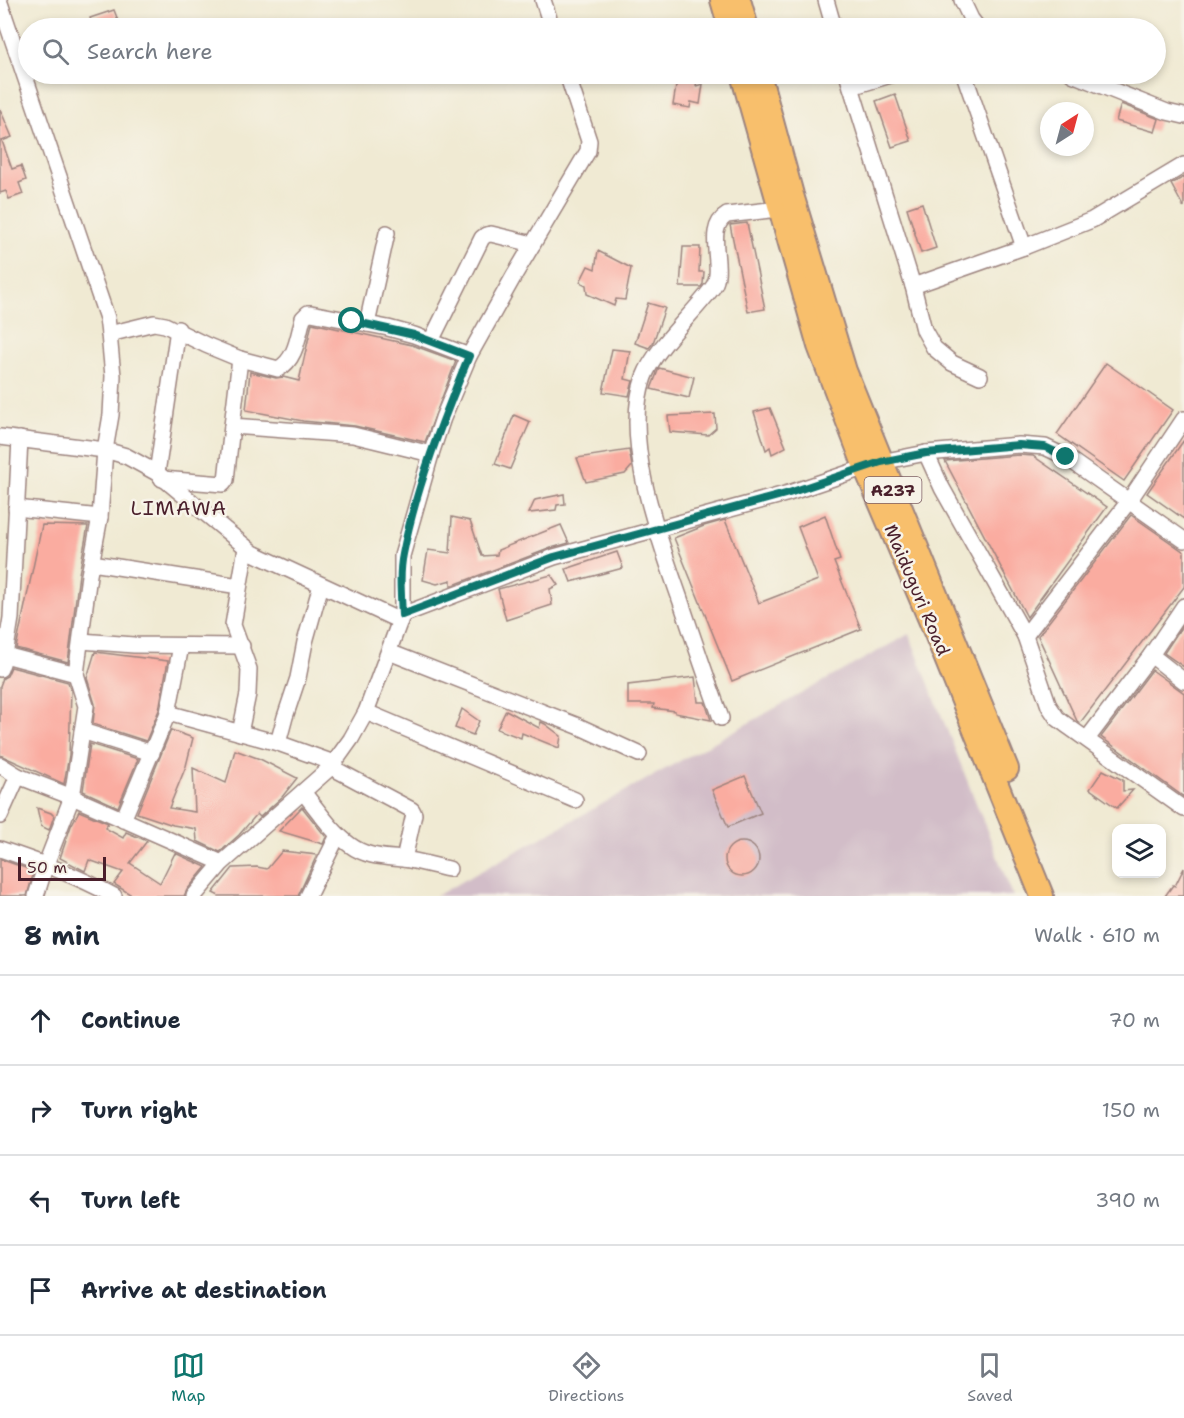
<!DOCTYPE html>
<meta charset="utf-8">
<style>
body{margin:0;font-family:"Shantell Sans",sans-serif;background:#f6f6f7;color:#1f2937}
.controls{position:absolute;right:18px;bottom:18px;display:grid;overflow:hidden;border-radius:12px;box-shadow:0 3px 9px #0003}
.controls button{width:54px;height:54px;display:grid;place-items:center;padding:0;border:0;border-bottom:2px solid #e0e1e3;background:#fff;color:#1f2937;font:30px sans-serif}
.compass{position:absolute;left:1040px;top:102px;width:54px;height:54px;border-radius:50%;background:#fff;box-shadow:0 3px 9px #0003;rotate:36deg}
.scale{position:absolute;left:18px;bottom:15px;width:88px;box-sizing:border-box;padding-left:6px;border:3px solid #4a1f2b;border-top:0;font-size:16px;line-height:21px;white-space:nowrap;color:#4a1f2b;-webkit-text-stroke:4px #f7f3e8;paint-order:stroke}
.stop{position:absolute;width:18px;height:18px;margin:-14px;border:4px solid #0f766e;border-radius:50%;background:#fff}
.stop.end{background:#0f766e;border-color:#fff;box-shadow:0 2px 6px #0008}
.list{margin:0;padding:0;list-style:none}
h2{display:flex;justify-content:space-between;align-items:center;height:78px;margin:0;padding:0 24px;font-size:26px}
h2 small{font-size:20px;font-weight:400;color:#747a83}
.list li{display:grid;grid-template-columns:39px 1fr auto;gap:18px;align-items:center;box-sizing:border-box;height:90px;padding:0 24px;border-top:2px solid #e0e1e3}
.list b{display:block;font-size:22px;white-space:nowrap}
.list em{font-size:20px;font-style:normal;color:#747a83}
.icon{flex:none;width:33px;height:33px;fill:none;stroke:currentColor;stroke-width:2;stroke-linecap:round;stroke-linejoin:round}
.map{position:relative;flex:none;width:1184px;height:896px;overflow:hidden}
.search{position:absolute;background:#fff;box-shadow:0 3px 9px #0003;left:18px;right:18px;top:18px;height:66px;display:flex;align-items:center;gap:15px;box-sizing:border-box;padding:0 21px;border-radius:33px;color:#747a83;font-size:22px}
.sheet{height:438px;background:#fff}
nav{display:flex;justify-content:space-around;align-items:center;box-sizing:border-box;height:84px;border-top:2px solid #e0e1e3;background:#fff;font-size:16px;color:#747a83}
nav a{display:grid;justify-items:center;gap:3px}
nav .on{color:#0f766e}
.map>svg:first-child{display:block}
.industrial{fill:#d2bdc8}
.building{fill:#faaca0}
.lines{fill:none;stroke-linecap:round;stroke-linejoin:round}
.minor-casing{stroke:#9d847f;stroke-width:18}
.highway-casing{stroke:#9d847f;stroke-width:26}
.minor{stroke:#fff;stroke-width:15}
.highway{stroke:#f8bf6c;stroke-width:22}
.route{stroke:#0f766e;stroke-width:8}
.labels{text-anchor:middle;dominant-baseline:central;stroke-width:5;stroke-linejoin:round;paint-order:stroke}
.shield{fill:#f7f3e8;stroke:#7e5f64;stroke-width:1.5}
.shield-label{font-size:16px;font-weight:bold;fill:#4a1f2b}
.street-label{font-size:18px;fill:#4a1f2b;stroke:#f7f3e8}
.neighbourhood-label{font-size:20px;letter-spacing:1.5px;fill:#4a1f2b;stroke:#f7f3e8}
</style>
<div class="map">
<svg width="1184" height="896" viewBox="0 0 1184 896">
<rect width="100%" height="100%" fill="#f7f3e8"/>
<filter id="ink" filterUnits="userSpaceOnUse"><feTurbulence type="fractalNoise" baseFrequency=".0167" numOctaves="2"/><feDisplacementMap in="SourceGraphic" scale="12" xChannelSelector="R" yChannelSelector="G"/><feConvolveMatrix kernelMatrix="1 2 1 2 8 2 1 2 1" color-interpolation-filters="sRGB"/></filter>
<filter id="wash" filterUnits="userSpaceOnUse"><feTurbulence type="fractalNoise" baseFrequency=".008" numOctaves="4" result="noise"/><feDisplacementMap in="SourceGraphic" scale="24" xChannelSelector="R" yChannelSelector="G"/><feGaussianBlur stdDeviation="1.35" result="paint"/><feColorMatrix in="noise" values="0 0 0 0 0 0 0 0 0 0 0 0 0 0 0 0 0 1.4 0 .05"/><feComposite in="paint" operator="in"/></filter>
<g filter="url(#wash)">
<rect width="100%" height="100%" fill="#f0ead3"/>
<path class="industrial" d="M 909,634 L 1013,896 L 436,896 Z"/>
<g id="blocks">
<g class="building">
<path d="M 114,10 L 121,28 L 93,28 L 90,18 Z"/>
<path d="M 678,74 L 698,74 L 696,86 L 703,84 L 700,104 L 691,102 L 690,108 L 673,105 Z"/>
<path d="M 895,94 L 911,141 L 892,147 L 876,101 Z"/>
<path d="M 1121,104 L 1159,119 L 1155,132 L 1116,121 Z"/>
<path d="M 0,109 L 12,137 L 2,141 L 12,169 L 21,166 L 26,180 L 19,183 L 23,194 L 9,199 L 6,191 L 0,193 Z"/>
<path d="M 1184,177 L 1184,208 L 1171,184 Z"/>
<path d="M 922,203 L 936,248 L 921,253 L 907,208 Z"/>
<path d="M 747,223 L 765,309 L 748,312 L 730,225 Z"/>
<path d="M 683,247 L 700,247 L 699,272 L 704,272 L 703,284 L 701,287 L 680,287 Z"/>
<path d="M 598,251 L 631,268 L 625,300 L 616,299 L 614,306 L 587,294 L 586,285 L 580,282 L 588,266 L 595,269 Z"/>
<path d="M 648,303 L 665,308 L 653,343 L 649,348 L 635,343 Z"/>
<path d="M 312,323 L 412,345 L 456,361 L 425,442 L 355,426 L 303,421 L 246,410 L 250,372 L 276,378 L 283,377 L 299,381 Z"/>
<path d="M 612,349 L 630,351 L 625,379 L 633,381 L 629,396 L 603,392 Z"/>
<path d="M 1106,363 L 1173,410 L 1124,481 L 1057,434 Z"/>
<path d="M 659,368 L 694,377 L 689,398 L 651,389 Z"/>
<path d="M 770,408 L 786,447 L 772,454 L 770,447 L 766,450 L 754,412 Z"/>
<path d="M 715,414 L 716,428 L 708,435 L 670,432 L 668,416 Z"/>
<path d="M 514,415 L 530,422 L 510,469 L 495,464 Z"/>
<path d="M 1184,440 L 1184,519 L 1147,493 Z"/>
<path d="M 629,450 L 632,466 L 625,474 L 586,482 L 577,458 Z"/>
<path d="M 1019,455 L 1033,456 L 1107,507 L 1027,617 L 945,461 Z"/>
<path d="M 564,494 L 565,504 L 557,505 L 556,510 L 529,513 L 535,500 Z"/>
<path d="M 825,515 L 840,560 L 834,562 L 861,629 L 732,681 L 674,538 L 704,526 L 725,520 L 759,603 L 818,580 L 798,527 Z"/>
<path d="M 1131,515 L 1184,552 L 1184,587 L 1080,723 L 1077,721 L 1038,636 Z"/>
<path d="M 452,517 L 470,521 L 482,556 L 497,555 L 498,550 L 561,525 L 569,543 L 551,548 L 451,586 L 451,580 L 437,584 L 423,580 L 428,550 L 450,553 Z"/>
<path d="M 42,525 L 88,526 L 79,574 L 68,662 L 16,648 Z"/>
<path d="M 617,552 L 623,568 L 571,582 L 566,569 Z"/>
<path d="M 551,575 L 558,585 L 550,589 L 552,605 L 506,620 L 498,589 Z"/>
<path d="M 1184,623 L 1184,667 L 1164,653 Z"/>
<path d="M 95,652 L 168,661 L 159,710 L 146,741 L 93,724 L 95,704 L 87,678 Z"/>
<path d="M 11,667 L 68,682 L 71,691 L 69,755 L 64,784 L 0,755 L 0,686 L 3,678 L 7,676 Z"/>
<path d="M 1152,670 L 1184,693 L 1184,797 L 1101,737 Z"/>
<path d="M 695,677 L 698,702 L 705,702 L 711,720 L 675,713 L 675,711 L 653,708 L 654,704 L 628,704 L 628,685 Z"/>
<path d="M 462,709 L 479,721 L 473,735 L 455,728 Z"/>
<path d="M 506,710 L 539,728 L 541,722 L 545,724 L 561,736 L 559,748 L 522,733 L 521,738 L 497,729 Z"/>
<path d="M 171,730 L 193,738 L 186,766 L 169,808 L 195,812 L 193,768 L 226,783 L 235,750 L 260,759 L 297,778 L 282,797 L 260,817 L 257,814 L 239,835 L 220,852 L 197,841 L 196,829 L 173,825 L 137,813 Z"/>
<path d="M 90,744 L 138,759 L 118,807 L 83,791 Z"/>
<path d="M 1103,770 L 1123,780 L 1123,791 L 1133,790 L 1117,808 L 1090,789 Z"/>
<path d="M 745,776 L 761,813 L 728,827 L 712,790 Z"/>
<path d="M 302,807 L 326,837 L 323,844 L 279,831 Z"/>
<path d="M 37,808 L 51,813 L 54,816 L 49,830 L 41,826 Z"/>
<path d="M 79,811 L 108,823 L 105,828 L 123,838 L 126,832 L 147,841 L 130,863 L 160,883 L 175,853 L 206,867 L 187,890 L 184,896 L 133,896 L 114,884 L 123,872 L 89,860 L 85,871 L 60,858 L 71,826 Z"/>
<circle cx="742" cy="859" r="17"/>
<path d="M 282,851 L 317,855 L 298,896 L 219,896 L 213,893 L 233,868 L 257,867 L 267,869 Z"/>
<path d="M 0,859 L 34,871 L 27,896 L 0,896 Z"/>
<path d="M 1184,868 L 1184,896 L 1165,896 L 1173,885 L 1175,886 Z"/>
</g>
</g>
</g>
<g filter="url(#ink)">
<use href="#blocks" fill-opacity="0" stroke="#9d847f" stroke-width="1.5"/>
<g class="lines">
<defs>
<g id="minor">
<path d="M 543,0 L 552,28"/>
<path d="M 826,0 L 834,28"/>
<path d="M 962,0 L 971,19 L 978,28"/>
<path d="M 0,3 L 107,318 L 109,334 L 113,376 L 111,415 L 105,450 L 100,517 L 89,575 L 76,674 L 5,655"/>
<path d="M 847,74 L 913,286 L 924,330 L 934,348 L 952,363 L 980,376"/>
<path d="M 964,74 L 1024,247"/>
<path d="M 1072,74 L 1167,112 L 1184,116"/>
<path d="M 851,87 L 894,74"/>
<path d="M 913,286 L 1024,247 L 1092,220 L 1184,165"/>
<path d="M 367,324 L 387,233"/>
<path d="M 109,334 L 154,323 L 165,325 L 206,345 L 240,359 L 278,369 C 296,360 298,336 303,318 L 308,313 L 311,313 L 388,328 L 414,335 L 469,356"/>
<path d="M 431,341 L 482,238 L 486,235 L 491,234 L 533,244"/>
<path d="M 240,359 L 232,426 L 353,435 L 431,454"/>
<path d="M 0,437 L 105,450 L 126,456 L 157,473 L 253,553 L 400,621"/>
<path d="M 926,453 L 942,488 L 1025,636 L 1049,706 L 1057,718 L 1069,727 L 1184,809"/>
<path d="M 157,473 L 178,329"/>
<path d="M 162,479 L 223,484 L 226,480 L 232,426"/>
<path d="M 16,508 L 100,517"/>
<path d="M 92,563 L 239,586"/>
<path d="M 402,615 L 554,557 L 789,493 L 881,462 L 926,453 L 1019,445 L 1045,447 L 1066,457 L 1184,540"/>
<path d="M 1025,636 L 1129,501 L 1184,419"/>
<path d="M 81,641 L 134,645 L 242,646"/>
<path d="M 389,652 L 578,726 L 639,754"/>
<path d="M 1151,655 L 1184,681"/>
<path d="M 0,669 L 5,655 L 11,618 L 20,439"/>
<path d="M 366,712 L 575,800"/>
<path d="M 168,713 L 278,743 L 334,763"/>
<path d="M 721,718 C 707,679 694,641 681,602 C 660,541 621,439 644,377 C 655,348 694,313 713,287 C 726,268 703,229 727,215 L 779,209"/>
<path d="M 82,731 L 152,753"/>
<path d="M 240,733 L 248,694 L 249,669 L 233,625 L 246,548"/>
<path d="M 1087,739 L 1151,655 L 1184,606"/>
<path d="M 278,743 L 285,717 L 298,678 L 305,642 L 321,585"/>
<path d="M 0,765 L 18,776 L 72,797 L 222,863"/>
<path d="M 331,767 L 412,810 L 414,814 L 404,859"/>
<path d="M 303,792 C 318,810 331,831 350,845 C 366,857 384,857 403,859 C 419,861 434,866 449,869"/>
<path d="M 0,816 L 18,776"/>
<path d="M 123,820 L 168,713 L 181,646"/>
<path d="M 0,849 C 41,863 76,875 114,896"/>
<path d="M 36,896 L 46,864 L 72,797 L 86,706 L 76,674"/>
<path d="M 194,896 L 222,863 L 331,767 L 351,739 L 366,712 L 402,615 L 402,556 L 431,454 L 443,418 L 469,356 L 515,274 L 588,151 L 589,141 L 567,74"/>
<path d="M 308,896 L 338,835"/>
</g>
<g id="highway">
<path d="M 722,0 L 730,28"/>
<path d="M 739,0 L 747,28"/>
<path d="M 742,74 L 819,346 L 865,467 L 936,634 L 1042,896"/>
<path d="M 759,74 L 792,195 L 845,371 L 1007,769"/>
</g>
</defs>
<use href="#minor" class="minor-casing"/>
<use href="#highway" class="highway-casing"/>
<use href="#minor" class="minor"/>
<use href="#highway" class="highway"/>
</g>
</g>
<g class="lines" filter="url(#ink)">
<path class="route" d="M 352,321 L 414,335 L 469,356 C 443,419 416,487 403,554 C 399,573 401,595 402,615 L 554,557 L 789,493 L 881,462 L 926,453 L 1019,445 L 1045,447 L 1066,457"/>
</g>
<g class="labels">
<rect class="shield" x="864.5" y="477" width="57" height="26" rx="4.5"/>
<g class="shield-label">
<text x="893" y="490">A237</text>
</g>
<g class="street-label">
<text transform="translate(917 590) rotate(67)">Maiduguri Road</text>
</g>
<g class="neighbourhood-label">
<text x="179" y="508">LIMAWA</text>
</g>
</g>
</svg>
<div class="controls">
<button><svg class="icon" aria-label="layers" viewBox="0 0 24 24"><path d="M12 4l9 5-9 5-9-5zM3 14l9 5 9-5"/></svg></button>
</div>
<svg class="compass" viewBox="-18 -18 36 36"><path d="M0-13l5 13h-10z" fill="#e53935"/><path d="M0 13l5-13h-10z" fill="#747a83"/></svg>
<div class="scale">50 m</div>
<div class="stop" style="left:352px;top:321px"></div>
<div class="stop end" style="left:1066px;top:457px"></div>
<div class="search"><svg class="icon" aria-label="search" viewBox="0 0 24 24"><circle cx="10" cy="10" r="6"/><path d="M15 15l6 6"/></svg>Search here</div>
</div>
<section class="sheet">
<h2>8 min<small>Walk · 610 m</small></h2>
<ul class="list">
<li><svg class="icon" aria-label="ahead" viewBox="0 0 24 24"><path d="M12 20V5M6 11l6-6 6 6"/></svg><div><b>Continue</b></div><em>70 m</em></li>
<li><svg class="icon" aria-label="right" viewBox="0 0 24 24"><path d="M7 20v-9h11M14 6l5 5-5 5"/></svg><div><b>Turn right</b></div><em>150 m</em></li>
<li><svg class="icon" aria-label="left" viewBox="0 0 24 24"><path d="M17 20v-9H6M10 6l-5 5 5 5"/></svg><div><b>Turn left</b></div><em>390 m</em></li>
<li><svg class="icon" aria-label="arrive" viewBox="0 0 24 24"><path d="M6 21V4h12l-3 4 3 4H6"/></svg><div><b>Arrive at destination</b></div></li>
</ul>
</section>
<nav>
<a class="on"><svg class="icon" aria-label="map" viewBox="0 0 24 24"><path d="M3 6l6-2 6 2 6-2v14l-6 2-6-2-6 2zM9 4v14M15 6v14"/></svg>Map</a>
<a><svg class="icon" aria-label="directions" viewBox="0 0 24 24"><path d="M12 3l9 9-9 9-9-9zM9 14v-3h6M13 9l2 2-2 2"/></svg>Directions</a>
<a><svg class="icon" aria-label="saved" viewBox="0 0 24 24"><path d="M7 4h10v16l-5-4-5 4z"/></svg>Saved</a>
</nav>
